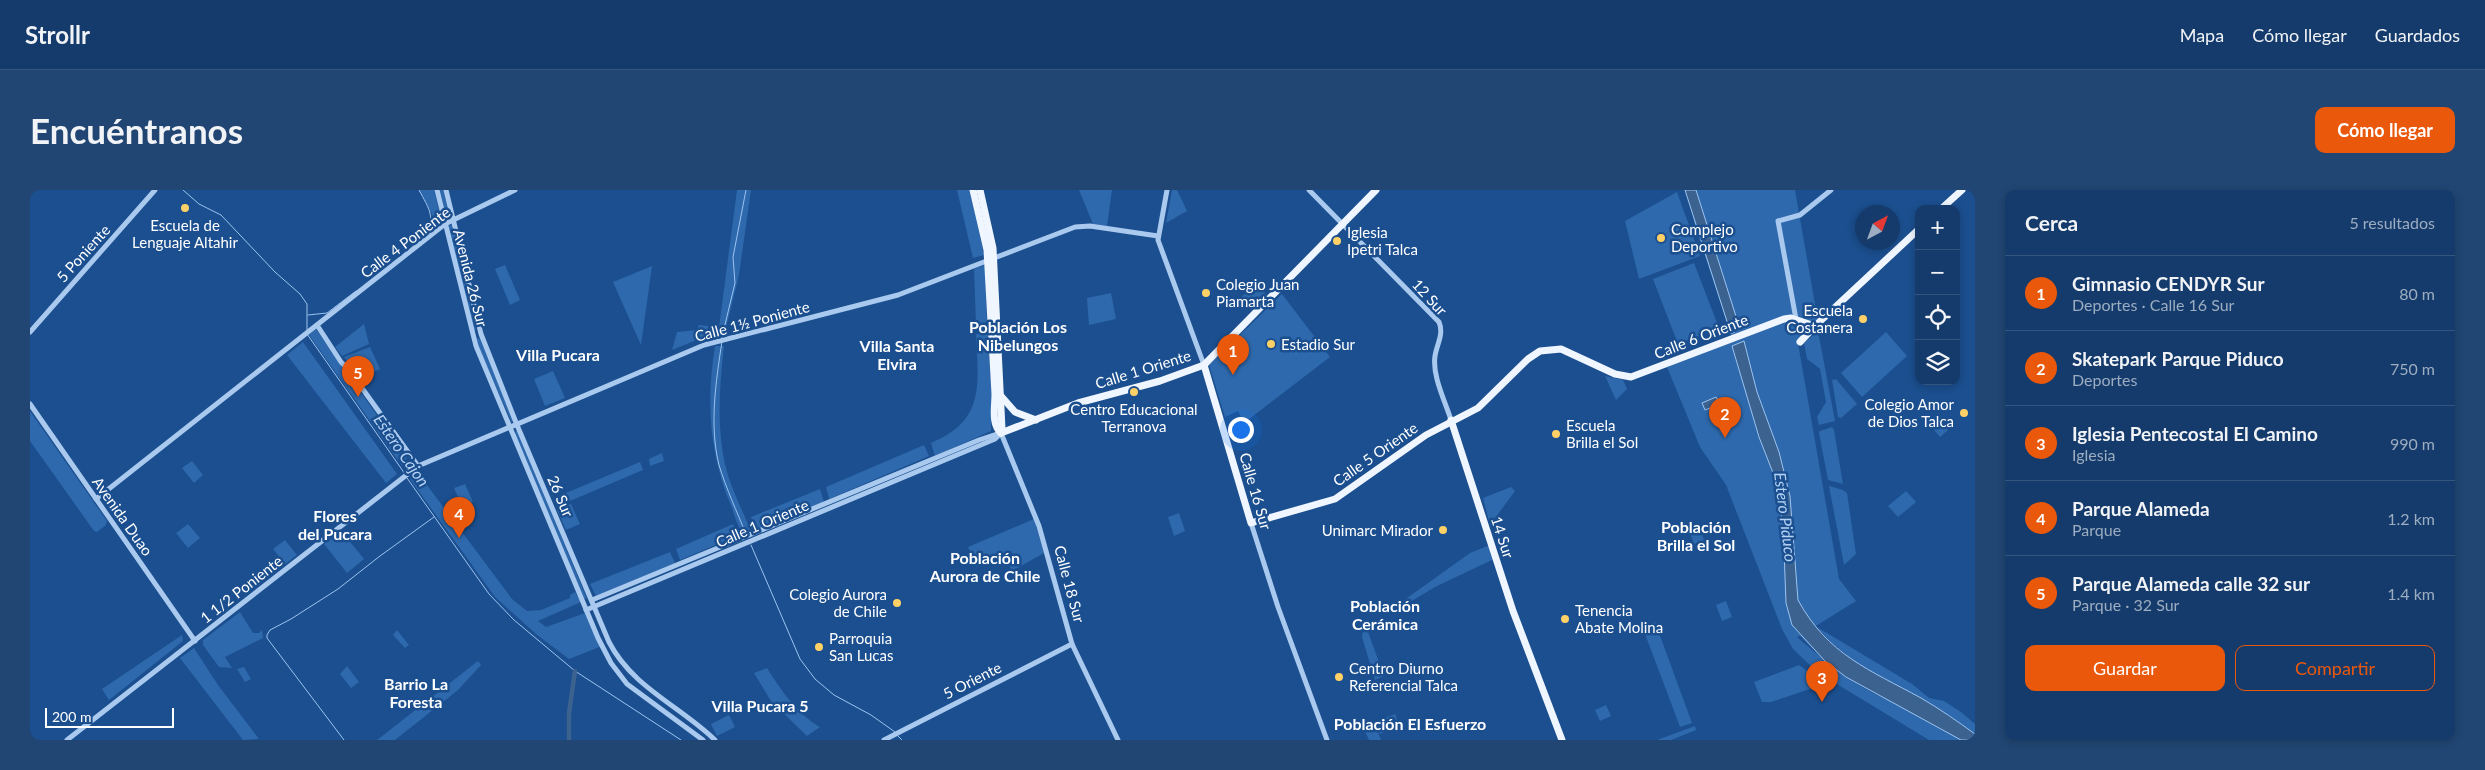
<!DOCTYPE html>
<html lang="es">
<meta charset="utf-8">
<style>
body{margin:0;font-family:Lato,sans-serif;background:#214673;color:#f1f3f6}
.controls{position:absolute;right:15px;top:15px;display:grid;overflow:hidden;border-radius:10px;box-shadow:0 2px 8px #0003}
.controls button{width:45px;height:45px;display:grid;place-items:center;padding:0;border:0;border-bottom:1px solid #33557e;background:#143b6b;color:#f1f3f6;font:25px sans-serif}
.compass{position:absolute;left:1825px;top:15px;width:45px;height:45px;border-radius:50%;background:#143b6b;box-shadow:0 2px 8px #0003;rotate:41deg}
.scale{position:absolute;left:15px;bottom:12px;width:129px;box-sizing:border-box;padding-left:5px;border:2px solid #fff;border-top:0;font-size:14px;line-height:18px;white-space:nowrap;color:#fff;-webkit-text-stroke:4px #1b4f8f;paint-order:stroke}
.you{position:absolute;left:1210px;top:239px;width:18px;height:18px;margin:-12px;border:4px solid #fff;border-radius:50%;background:#1a73e8;box-shadow:0 0 0 8px #1a73e833}
.badge{display:grid;place-items:center;width:32px;height:32px;border-radius:50%;background:#ea580c;color:#fff;font-size:16px;font-weight:700}
.pin{position:absolute;translate:-50% -41px;filter:drop-shadow(0 1px 2px #0008)}
.pin::after{content:'';position:absolute;top:26px;width:18px;height:15px;background:inherit;clip-path:polygon(0 0,100% 0,50% 100%)}
.list{margin:0;padding:0;list-style:none}
h2{display:flex;justify-content:space-between;align-items:center;height:65px;margin:0;padding:0 20px;font-size:21px}
h2 small{font-size:16px;font-weight:400;color:#9dadc1}
.list li{display:grid;grid-template-columns:32px 1fr auto;gap:15px;align-items:center;box-sizing:border-box;height:75px;padding:0 20px;border-top:1px solid #33557e}
.list b{display:block;font-size:19px;white-space:nowrap}
.list p{margin:0;font-size:16px;white-space:nowrap;color:#9dadc1}
.list em{font-size:16px;font-style:normal;color:#9dadc1}
.actions{display:flex;gap:10px;padding:15px 20px}
.actions a{flex:1;padding:11px 0;border:1px solid #ea580c;border-radius:10px;text-align:center;font-size:18px;color:#ea580c}
.actions .main{background:#ea580c;color:#fff}
.icon{flex:none;width:28px;height:28px;fill:none;stroke:currentColor;stroke-width:2;stroke-linecap:round;stroke-linejoin:round}
.map{position:relative;flex:none;width:1945px;height:550px;overflow:hidden;border-radius:10px}
header{display:flex;align-items:center;gap:30px;box-sizing:border-box;height:70px;padding:0 25px;background:#143b6b;border-bottom:1px solid #33557e}
header strong{font-size:24px}
nav{display:flex;gap:28px;margin-inline-start:auto;font-size:18px}
.intro{display:flex;align-items:center;justify-content:space-between;box-sizing:border-box;height:120px;padding:0 30px}
h1{margin:0;font-size:35px}
.button{padding:12px 22px;border-radius:10px;background:#ea580c;color:#fff;font-size:18px;font-weight:700}
main{display:flex;gap:30px;padding:0 30px}
aside{flex:1;background:#143b6b;border-radius:10px;box-shadow:0 2px 8px #0003}
.map>svg:first-child{display:block}
.green{fill:#2e69ad;fill-rule:evenodd}
.water{fill:#3c6290;stroke:#9cc4f0}
.lines{fill:none;stroke-linecap:round;stroke-linejoin:round}
.stream{stroke:#9cc4f0;stroke-width:1}
.canal{stroke:#3c6290;stroke-width:4.5}
.minor{stroke:#a9c9ee;stroke-width:5}
.major{stroke:#f0f6ff;stroke-width:7}
.poi-dot{fill:#ffd166;stroke:#1b4f8f;stroke-width:2}
.labels{text-anchor:middle;dominant-baseline:central;stroke-width:5;stroke-linejoin:round;paint-order:stroke}
.poi-label{font-size:15px;fill:#fff;stroke:#1b4f8f;text-anchor:start}
.street-label{font-size:15px;fill:#fff;stroke:#1b4f8f}
.neighbourhood-label{font-size:16px;font-weight:bold;fill:#fff;stroke:#1b4f8f}
.water-label{font-size:16px;font-style:italic;fill:#b5d3f5;stroke:#1b4f8f}
</style>
<header>
<strong>Strollr</strong>
<nav><a>Mapa</a><a>Cómo llegar</a><a>Guardados</a></nav>
</header>
<div class="intro"><h1>Encuéntranos</h1><a class="button">Cómo llegar</a></div>
<main>
<div class="map">
<svg width="1945" height="550" viewBox="0 0 1945 550">
<rect width="100%" height="100%" fill="#1b4f8f"/>
<g class="green">
<path d="M 389,0 L 404,0 L 411,28 L 406,32 Z"/>
<path d="M 409,0 L 415,0 L 421,24 L 418,26 L 416,26 Z"/>
<path d="M 707,0 L 721,0 L 709,85 L 695,142 L 688,145 Z"/>
<path d="M 927,0 L 940,0 L 954,65 L 943,68 Z"/>
<path d="M 1049,0 L 1082,0 L 1077,36 L 1063,34 Z"/>
<path d="M 1142,0 L 1147,0 L 1157,21 L 1136,33 Z"/>
<path d="M 1657,0 L 1765,0 L 1788,131 L 1768,153 L 1809,389 L 1826,411 L 1781,439 L 1797,459 L 1931,534 C 1884,500 1825,483 1787,437 L 1882,494 L 1899,508 L 1914,511 L 1931,522 L 1945,534 L 1945,550 L 1899,550 L 1787,482 L 1763,459 L 1752,439 L 1696,295 L 1670,257 L 1637,177 L 1703,151 L 1665,35 ZM 1770,446 L 1796,472 L 1861,511 C 1825,497 1796,472 1767,447 Z"/>
<path d="M 1647,2 L 1670,66 L 1609,89 L 1595,31 Z"/>
<path d="M 420,35 L 422,35 L 446,140 L 444,140 L 418,37 Z"/>
<path d="M 1664,73 L 1689,138 L 1648,154 L 1623,89 Z"/>
<path d="M 475,75 L 490,110 L 480,115 L 465,79 Z"/>
<path d="M 955,75 L 957,132 L 946,134 L 944,79 Z"/>
<path d="M 622,76 L 611,155 L 583,92 Z"/>
<path d="M 1227,94 L 1237,106 L 1220,119 L 1211,107 Z"/>
<path d="M 1081,103 L 1086,129 L 1059,135 L 1057,108 Z"/>
<path d="M 1252,104 L 1300,167 L 1214,233 L 1208,221 L 1195,227 L 1179,175 Z"/>
<path d="M 334,134 L 339,154 L 312,166 L 305,157 Z"/>
<path d="M 669,135 L 678,136 L 679,145 L 642,160 L 647,142 L 667,140 Z"/>
<path d="M 286,139 L 377,268 L 372,276 L 279,145 Z"/>
<path d="M 1788,141 L 1805,231 L 1789,235 L 1787,227 L 1796,212 L 1790,179 L 1777,169 L 1774,153 Z"/>
<path d="M 1856,142 L 1877,166 L 1832,207 L 1811,183 Z"/>
<path d="M 958,143 L 962,203 L 961,241 L 905,266 L 901,253 C 956,230 948,195 946,144 Z"/>
<path d="M 448,148 L 450,149 L 483,230 L 482,233 L 445,150 Z"/>
<path d="M 273,152 L 367,284 L 356,293 L 257,165 Z"/>
<path d="M 685,156 L 694,156 C 690,192 687,228 693,264 C 697,290 710,315 720,339 L 714,345 C 708,338 705,327 702,318 C 679,264 676,213 685,156 Z"/>
<path d="M 340,157 L 350,179 L 329,189 L 314,167 Z"/>
<path d="M 523,181 L 535,208 L 515,216 L 504,189 Z"/>
<path d="M 1575,186 L 1593,190 L 1597,199 L 1586,210 Z"/>
<path d="M 1806,189 L 1827,214 L 1811,228 L 1808,227 L 1802,190 Z"/>
<path d="M 0,221 L 77,331 L 76,335 L 67,342 L 64,341 L 0,251 Z"/>
<path d="M 1908,229 L 1918,240 L 1910,247 L 1900,235 Z"/>
<path d="M 1802,237 L 1804,240 L 1813,294 L 1798,290 L 1789,243 L 1790,241 Z"/>
<path d="M 486,241 L 488,241 L 557,409 L 554,408 L 485,244 Z"/>
<path d="M 894,255 L 899,266 L 799,309 L 796,297 Z"/>
<path d="M 632,263 L 634,271 L 620,276 L 619,269 Z"/>
<path d="M 162,271 L 173,285 L 164,293 L 152,278 Z"/>
<path d="M 610,272 L 613,280 L 528,316 L 524,308 Z"/>
<path d="M 388,283 L 482,409 L 497,421 L 511,420 L 540,408 L 540,405 L 545,402 L 551,412 L 508,431 L 516,437 L 558,422 L 572,456 L 539,469 L 506,444 L 465,407 L 380,289 Z"/>
<path d="M 435,294 L 443,312 L 432,316 L 424,298 Z"/>
<path d="M 1799,296 L 1813,300 L 1817,303 L 1826,364 L 1814,375 Z"/>
<path d="M 1481,297 L 1485,301 L 1460,335 L 1453,308 Z"/>
<path d="M 790,299 L 794,312 L 726,340 L 721,327 Z"/>
<path d="M 1876,301 L 1886,312 L 1868,327 L 1858,316 Z"/>
<path d="M 541,314 L 550,334 L 536,340 L 527,320 Z"/>
<path d="M 1149,323 L 1155,341 L 1144,346 L 1138,327 Z"/>
<path d="M 1004,329 L 1014,363 L 982,381 L 974,364 L 946,377 L 938,357 Z"/>
<path d="M 158,334 L 170,348 L 158,358 L 146,343 Z"/>
<path d="M 703,334 L 707,346 L 650,370 L 646,359 Z"/>
<path d="M 1668,334 L 1674,350 L 1664,354 L 1658,338 Z"/>
<path d="M 312,342 L 334,369 L 317,383 L 294,354 Z"/>
<path d="M 255,350 L 267,365 L 255,374 L 243,359 Z"/>
<path d="M 1460,355 L 1464,369 L 1405,397 L 1360,424 L 1363,418 L 1440,363 Z"/>
<path d="M 640,362 L 645,373 L 566,406 L 560,394 Z"/>
<path d="M 1696,411 L 1702,427 L 1692,431 L 1686,415 Z"/>
<path d="M 210,422 L 223,443 L 229,443 L 232,440 L 233,448 L 195,467 L 202,478 L 189,477 L 173,455 L 173,450 Z"/>
<path d="M 1625,432 L 1662,533 L 1650,537 L 1612,436 Z"/>
<path d="M 1337,439 L 1354,486 L 1345,490 L 1332,447 L 1333,442 Z"/>
<path d="M 367,440 L 379,455 L 375,458 L 363,445 Z"/>
<path d="M 152,445 L 153,451 L 79,510 L 72,499 Z"/>
<path d="M 164,458 L 188,495 L 229,549 L 213,550 L 150,468 Z"/>
<path d="M 448,471 L 451,475 L 428,500 L 365,550 L 347,550 Z"/>
<path d="M 1769,475 L 1795,494 L 1741,512 L 1732,512 L 1724,492 Z"/>
<path d="M 317,476 L 329,492 L 321,498 L 310,484 Z"/>
<path d="M 214,477 L 221,489 L 215,492 L 207,479 Z"/>
<path d="M 737,478 C 751,500 767,524 790,537 L 777,546 L 741,511 L 724,483 Z"/>
<path d="M 1576,515 L 1581,526 L 1570,531 L 1565,520 Z"/>
<path d="M 1365,524 L 1370,537 L 1350,544 L 1345,532 Z"/>
<path d="M 699,525 L 705,537 L 687,546 L 681,534 Z"/>
<path d="M 1344,533 L 1351,550 L 1339,550 L 1333,537 Z"/>
<path d="M 1665,536 L 1666,540 L 1641,550 L 1627,550 Z"/>
</g>
<g class="water">
<path d="M 1655,0 L 1666,0 L 1710,139 L 1701,144 Z"/>
<path d="M 1714,151 L 1727,202 L 1749,262 L 1760,306 L 1768,410 C 1798,465 1840,480 1891,508 C 1910,519 1927,531 1945,544 L 1945,550 L 1931,550 L 1816,487 L 1795,471 L 1762,435 L 1756,413 L 1753,334 L 1745,288 L 1729,247 L 1702,156 Z"/>
<path d="M 1686,207 L 1690,214 L 1675,220 L 1672,213 Z"/>
</g>
<g class="lines">
<g class="stream">
<path d="M 153,0 L 169,14 L 191,25 L 245,82 L 270,104 L 277,114 L 277,140"/>
<path d="M 389,0 C 399,19 407,28 394,47"/>
<path d="M 278,125 L 297,123 L 326,101"/>
<path d="M 277,144 L 375,284"/>
<path d="M 692,147 L 705,93 L 703,67 L 716,0"/>
<path d="M 692,151 C 686,192 679,234 689,275 C 696,298 707,322 716,344"/>
<path d="M 377,288 L 459,404 L 484,430 L 545,481 L 651,550"/>
<path d="M 721,355 L 770,469 L 785,489 L 804,505 L 841,525 L 865,542"/>
<path d="M 867,545 L 872,550"/>
<path d="M 314,550 L 237,448 L 237,445 L 240,440 L 261,429 L 308,399 L 350,366 L 404,327"/>
</g>
<path class="canal" d="M 539,550 L 539,523 L 545,481"/>
<g class="minor">
<path d="M 407,0 L 446,156 L 568,448 L 581,473 L 597,494 L 673,550"/>
<path d="M 416,0 L 451,144 L 487,235 L 579,452 C 602,497 650,516 685,550"/>
<path d="M 1137,0 L 1128,50 L 1174,175"/>
<path d="M 1279,0 L 1409,132 C 1414,144 1407,154 1405,166 C 1402,186 1415,211 1421,230"/>
<path d="M 1766,129 L 1748,31 L 1770,25 L 1801,0"/>
<path d="M 287,135 L 311,172 L 319,180 L 388,276"/>
<path d="M 0,142 L 125,0"/>
<path d="M 0,214 L 165,451"/>
<path d="M 971,243 L 1009,336 L 1042,454 L 1088,550"/>
<path d="M 66,309 L 415,34 L 485,0"/>
<path d="M 1221,333 L 1248,417 L 1297,550"/>
<path d="M 562,410 L 949,250 L 970,243"/>
<path d="M 556,420 L 965,249 L 971,243"/>
<path d="M 37,550 L 388,276 L 674,155 L 868,105 L 1045,37 L 1060,36 L 1128,46"/>
<path d="M 854,550 L 1042,454"/>
</g>
<g class="major">
<path d="M 943,0 L 957,60 L 965,204 C 965,217 961,234 971,243"/>
<path d="M 950,0 L 963,58 L 972,239 L 971,243"/>
<path d="M 1911,19 L 1932,0"/>
<path d="M 1770,152 L 1785,136"/>
<path d="M 1174,175 L 1221,333 L 1305,309 L 1396,245 L 1448,218 L 1498,169 L 1510,161 L 1531,159 L 1585,184 L 1601,187 L 1754,129 L 1761,128 L 1785,136 L 1889,39"/>
<path d="M 971,206 L 985,222 L 1006,230"/>
<path d="M 1421,230 L 1483,421 L 1532,550"/>
<path d="M 971,243 L 1048,213 L 1130,191 L 1174,175 L 1346,0"/>
</g>
</g>
<g class="poi-dot">
<circle cx="155" cy="18" r="5"/>
<circle cx="1631" cy="48" r="5"/>
<circle cx="1307" cy="51" r="5"/>
<circle cx="1176" cy="103" r="5"/>
<circle cx="1833" cy="129" r="5"/>
<circle cx="1241" cy="154" r="5"/>
<circle cx="1104" cy="202" r="5"/>
<circle cx="1934" cy="223" r="5"/>
<circle cx="1526" cy="244" r="5"/>
<circle cx="1413" cy="340" r="5"/>
<circle cx="867" cy="413" r="5"/>
<circle cx="1535" cy="429" r="5"/>
<circle cx="789" cy="457" r="5"/>
<circle cx="1309" cy="487" r="5"/>
</g>
<g class="labels">
<g class="poi-label">
<text x="155" y="35" text-anchor="middle">Escuela de<tspan x="155" dy="17">Lenguaje Altahir</tspan></text>
<text x="1641" y="39">Complejo<tspan x="1641" dy="17">Deportivo</tspan></text>
<text x="1317" y="42">Iglesia<tspan x="1317" dy="17">Ipetri Talca</tspan></text>
<text x="1186" y="94">Colegio Juan<tspan x="1186" dy="17">Piamarta</tspan></text>
<text x="1823" y="120" text-anchor="end">Escuela<tspan x="1823" dy="17">Costanera</tspan></text>
<text x="1251" y="154">Estadio Sur</text>
<text x="1924" y="214" text-anchor="end">Colegio Amor<tspan x="1924" dy="17">de Dios Talca</tspan></text>
<text x="1104" y="219" text-anchor="middle">Centro Educacional<tspan x="1104" dy="17">Terranova</tspan></text>
<text x="1536" y="235">Escuela<tspan x="1536" dy="17">Brilla el Sol</tspan></text>
<text x="1403" y="340" text-anchor="end">Unimarc Mirador</text>
<text x="857" y="404" text-anchor="end">Colegio Aurora<tspan x="857" dy="17">de Chile</tspan></text>
<text x="1545" y="420">Tenencia<tspan x="1545" dy="17">Abate Molina</tspan></text>
<text x="799" y="448">Parroquia<tspan x="799" dy="17">San Lucas</tspan></text>
<text x="1319" y="478">Centro Diurno<tspan x="1319" dy="17">Referencial Talca</tspan></text>
</g>
<g class="street-label">
<text transform="translate(375 52) rotate(-37)">Calle 4 Poniente</text>
<text transform="translate(53 63) rotate(-48)">5 Poniente</text>
<text transform="translate(441 88) rotate(76)">Avenida 26 Sur</text>
<text transform="translate(1400 107) rotate(47)">12 Sur</text>
<text transform="translate(722 131) rotate(-15)">Calle 1½ Poniente</text>
<text transform="translate(1671 146) rotate(-21)">Calle 6 Oriente</text>
<text transform="translate(1113 179) rotate(-17)">Calle 1 Oriente</text>
<text transform="translate(1345 264) rotate(-35)">Calle 5 Oriente</text>
<text transform="translate(1226 301) rotate(74)">Calle 16 Sur</text>
<text transform="translate(531 306) rotate(67)">26 Sur</text>
<text transform="translate(93 326) rotate(55)">Avenida Duao</text>
<text transform="translate(732 333) rotate(-23)">Calle 1 Oriente</text>
<text transform="translate(1473 347) rotate(72)">14 Sur</text>
<text transform="translate(1040 394) rotate(75)">Calle 18 Sur</text>
<text transform="translate(211 399) rotate(-38)">1 1/2 Poniente</text>
<text transform="translate(942 490) rotate(-27)">5 Oriente</text>
</g>
<g class="neighbourhood-label">
<text x="988" y="136">Población Los<tspan x="988" dy="18">Nibelungos</tspan></text>
<text x="867" y="155">Villa Santa<tspan x="867" dy="18">Elvira</tspan></text>
<text x="528" y="164">Villa Pucara</text>
<text x="305" y="325">Flores<tspan x="305" dy="18">del Pucara</tspan></text>
<text x="1666" y="336">Población<tspan x="1666" dy="18">Brilla el Sol</tspan></text>
<text x="955" y="367">Población<tspan x="955" dy="18">Aurora de Chile</tspan></text>
<text x="1355" y="415">Población<tspan x="1355" dy="18">Cerámica</tspan></text>
<text x="386" y="493">Barrio La<tspan x="386" dy="18">Foresta</tspan></text>
<text x="730" y="515">Villa Pucara 5</text>
<text x="1380" y="533">Población El Esfuerzo</text>
</g>
<g class="water-label">
<text transform="translate(372 260) rotate(55)">Estero Cajon</text>
<text transform="translate(1756 327) rotate(83)">Estero Piduco</text>
</g>
</g>
</svg>
<div class="controls">
<button>+</button>
<button>−</button>
<button><svg class="icon" aria-label="locate" viewBox="0 0 24 24"><circle cx="12" cy="12" r="6"/><path d="M12 2v4M12 18v4M2 12h4M18 12h4"/></svg></button>
<button><svg class="icon" aria-label="layers" viewBox="0 0 24 24"><path d="M12 4l9 5-9 5-9-5zM3 14l9 5 9-5"/></svg></button>
</div>
<svg class="compass" viewBox="-18 -18 36 36"><path d="M0-13l5 13h-10z" fill="#e53935"/><path d="M0 13l5-13h-10z" fill="#9dadc1"/></svg>
<div class="scale">200 m</div>
<div class="you"></div>
<div class="pin badge" style="left:1203px;top:185px">1</div>
<div class="pin badge" style="left:1695px;top:248px">2</div>
<div class="pin badge" style="left:1792px;top:512px">3</div>
<div class="pin badge" style="left:429px;top:348px">4</div>
<div class="pin badge" style="left:328px;top:207px">5</div>
</div>
<aside>
<h2>Cerca<small>5 resultados</small></h2>
<ul class="list">
<li><span class="badge">1</span><div><b>Gimnasio CENDYR Sur</b><p>Deportes · Calle 16 Sur</p></div><em>80 m</em></li>
<li><span class="badge">2</span><div><b>Skatepark Parque Piduco</b><p>Deportes</p></div><em>750 m</em></li>
<li><span class="badge">3</span><div><b>Iglesia Pentecostal El Camino</b><p>Iglesia</p></div><em>990 m</em></li>
<li><span class="badge">4</span><div><b>Parque Alameda</b><p>Parque</p></div><em>1.2 km</em></li>
<li><span class="badge">5</span><div><b>Parque Alameda calle 32 sur</b><p>Parque · 32 Sur</p></div><em>1.4 km</em></li>
</ul>
<div class="actions"><a class="main">Guardar</a><a>Compartir</a></div>
</aside>
</main>
